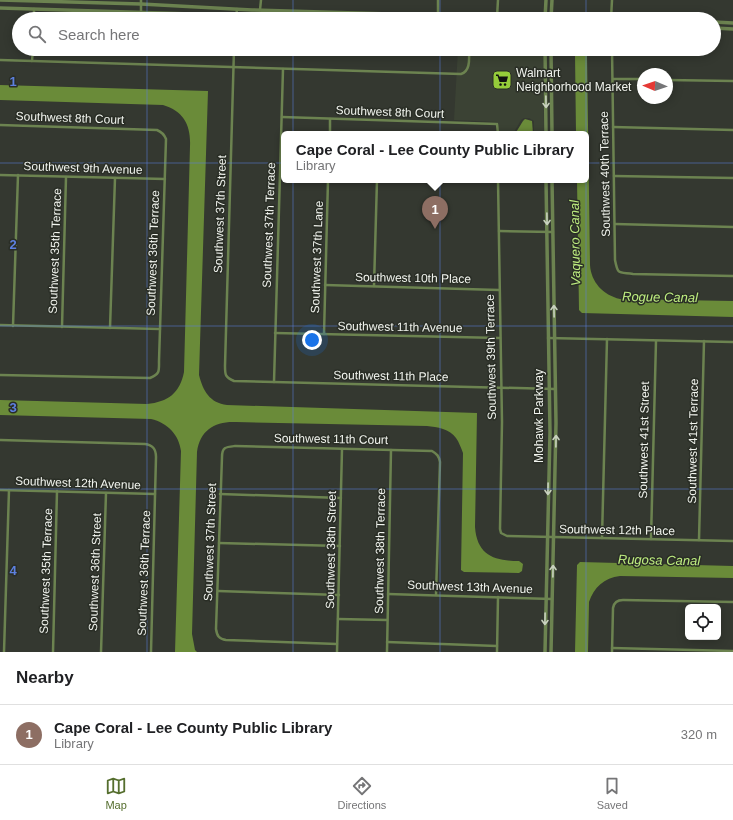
<!DOCTYPE html>
<style>
body{margin:0;font-family:Arial,sans-serif;background:#f2f2f2;color:#202124}
.controls{position:absolute;right:12px;bottom:12px;display:grid;overflow:hidden;border-radius:6px;box-shadow:0 2px 10px #0003}
.controls button{width:36px;height:36px;display:grid;place-items:center;padding:0;border:0;border-bottom:1px solid #e0e0e0;background:#fff;color:#202124;font:20px sans-serif}
.compass{position:absolute;left:637px;top:68px;width:36px;height:36px;border-radius:50%;background:#fff;box-shadow:0 2px 10px #0003;rotate:272deg}
.you{position:absolute;left:312px;top:340px;width:14px;height:14px;margin:-10px;border:3px solid #fff;border-radius:50%;background:#1a73e8;box-shadow:0 0 0 6px #1a73e833}
.badge{display:grid;place-items:center;width:26px;height:26px;border-radius:50%;background:#556e2e;color:#fff;font-size:13px;font-weight:700}
.pin{position:absolute;translate:-50% -33px;filter:drop-shadow(0 1px 2px #0008)}
.pin::after{content:'';position:absolute;top:21px;width:14px;height:12px;background:inherit;clip-path:polygon(0 0,100% 0,50% 100%)}
.popup{position:absolute;left:281px;top:131px;width:308px;height:52px;box-sizing:border-box;display:grid;place-content:center;border-radius:6px;background:#fff;filter:drop-shadow(0 1px 3px #0005);font-size:13px;white-space:nowrap;color:#757577}
.popup b{font-size:15px;color:#202124}
.popup::after{content:'';position:absolute;left:50%;top:100%;margin-left:-8px;border:8px solid transparent;border-top-color:#fff}
.list{margin:0;padding:0;list-style:none}
h2{display:flex;justify-content:space-between;align-items:center;height:52px;margin:0;padding:0 16px;font-size:17px}
h2 small{font-size:13px;font-weight:400;color:#757577}
.list li{display:grid;grid-template-columns:26px 1fr auto;gap:12px;align-items:center;box-sizing:border-box;height:60px;padding:0 16px;border-top:1px solid #e0e0e0}
.list b{display:block;font-size:15px;white-space:nowrap}
.list p{margin:0;font-size:13px;white-space:nowrap;color:#757577}
.list em{font-size:13px;font-style:normal;color:#757577}
.icon{flex:none;width:22px;height:22px;fill:none;stroke:currentColor;stroke-width:2;stroke-linecap:round;stroke-linejoin:round}
.map{position:relative;flex:none;width:733px;height:652px;overflow:hidden}
.search{position:absolute;background:#fff;box-shadow:0 2px 10px #0003;left:12px;right:12px;top:12px;height:44px;display:flex;align-items:center;gap:10px;box-sizing:border-box;padding:0 14px;border-radius:22px;color:#757577;font-size:15px}
.sheet{height:112px;background:#fff}
nav{display:flex;justify-content:space-around;align-items:center;box-sizing:border-box;height:56px;border-top:1px solid #e0e0e0;background:#fff;font-size:11px;color:#757577}
nav a{display:grid;justify-items:center;gap:2px}
nav .on{color:#556e2e}
.map>svg:first-child{display:block}
.built{fill:#3b4234}
.water{fill:#6a8b39}
.lines{fill:none;stroke-linecap:round;stroke-linejoin:round}
.minor{stroke:#6c8350;stroke-width:2.5}
.tertiary{stroke:#6c8350;stroke-width:3.5}
.oneway{stroke:#c9d2bf}
.grid{fill:none;stroke:#5d80df;stroke-width:1;stroke-opacity:0.55}
.labels{text-anchor:middle;dominant-baseline:central;stroke-width:3;stroke-linejoin:round;paint-order:stroke}
.poi-label{font-size:12px;fill:#f1f4ee;stroke:#2a2e26;text-anchor:start}
.street-label{font-size:12px;fill:#f1f4ee;stroke:#2a2e26}
.water-label{font-size:13px;font-style:italic;fill:#beed80;stroke:#2a2e26}
.grid-label{font-size:13px;text-anchor:middle;font-weight:bold;fill:#5d80df;stroke:#2a2e26;stroke-width:3;stroke-linejoin:round;paint-order:stroke}
</style>
<div class="map">
<svg width="733" height="652" viewBox="0 0 733 652">
<rect width="100%" height="100%" fill="#343830"/>
<path class="built" d="M 458,49 L 543,49 L 544,134 L 534,134 L 534,121 L 529,118 L 524,118 L 521,120 L 513,134 L 497,134 L 497,122 L 454,120 Z"/>
<g class="water">
<path d="M 578,50 L 584,50 L 587,54 L 590,265 C 591,282 603,295 620,299 L 733,301 L 733,317 L 582,313 L 579,310 L 577,180 L 586,180 L 586,134 L 576,134 L 575,54 Z"/>
<path d="M 0,85 L 208,91 L 199,375 C 203,391 210,403 227,405 L 477,413 L 475,527 C 477,555 494,561 519,561 L 523,564 L 522,571 L 519,573 L 464,572 L 461,570 L 463,453 C 461,448 459,442 456,438 C 450,429 437,427 427,426 L 236,422 C 215,421 200,430 197,452 L 192,634 L 195,650 L 197,652 L 175,652 L 181,451 C 179,435 168,423 151,419 L 0,415 L 0,400 L 147,404 C 168,402 180,393 184,372 L 190,146 C 191,126 184,111 163,105 L 0,100 Z"/>
<path d="M 525,119 L 532,121 L 533,134 L 515,134 L 523,121 Z"/>
<path d="M 580,562 L 733,566 L 733,578 L 620,576 C 604,578 594,587 589,602 L 588,652 L 575,652 L 577,565 Z"/>
</g>
<g class="lines">
<g class="minor">
<path d="M 260,10 L 261,0"/>
<path d="M 141,13 L 141,0"/>
<path d="M 497,17 L 498,0"/>
<path d="M 34,19 L 34,9"/>
<path d="M 236,19 L 237,9"/>
<path d="M 438,19 L 438,0"/>
<path d="M 611,19 L 612,0"/>
<path d="M 234,49 L 225,366 C 225,375 225,377 234,381 L 555,389"/>
<path d="M 612,49 L 615,260 C 618,275 618,272 633,274 L 733,276"/>
<path d="M 0,60 L 461,74 C 471,71 469,58 469,49"/>
<path d="M 32,61 L 33,49"/>
<path d="M 613,79 L 643,79"/>
<path d="M 667,80 L 733,81"/>
<path d="M 282,117 L 497,124 L 498,134"/>
<path d="M 0,125 L 157,130 C 162,132 164,134 166,139 L 159,361 C 159,371 160,374 150,378 L 0,375"/>
<path d="M 613,127 L 733,130"/>
<path d="M 330,134 L 330,119"/>
<path d="M 0,175 L 165,179"/>
<path d="M 614,176 L 733,178"/>
<path d="M 498,180 L 502,422 L 500,529 L 501,533 L 507,536 L 733,541"/>
<path d="M 615,224 L 733,227"/>
<path d="M 499,231 L 553,232"/>
<path d="M 325,285 L 499,290"/>
<path d="M 374,286 L 377,180"/>
<path d="M 0,325 L 160,329"/>
<path d="M 13,326 L 18,175"/>
<path d="M 62,327 L 66,177"/>
<path d="M 110,328 L 115,178"/>
<path d="M 275,333 L 500,338"/>
<path d="M 324,334 L 328,180"/>
<path d="M 548,338 L 733,342"/>
<path d="M 274,382 L 283,69"/>
<path d="M 0,440 L 145,444 C 153,445 156,449 156,457 L 151,652"/>
<path d="M 0,490 L 155,494"/>
<path d="M 220,494 L 341,498"/>
<path d="M 602,538 L 607,339"/>
<path d="M 651,539 L 656,341"/>
<path d="M 699,540 L 704,341"/>
<path d="M 219,543 L 340,546"/>
<path d="M 218,591 L 339,595"/>
<path d="M 388,594 L 552,599"/>
<path d="M 338,619 L 387,620"/>
<path d="M 387,642 L 497,646"/>
<path d="M 337,644 L 226,640 C 219,639 217,636 216,629 L 222,457 C 222,447 226,447 235,446 L 432,451 C 437,454 439,456 440,462 L 436,595"/>
<path d="M 612,648 L 733,651"/>
<path d="M 4,652 L 9,490"/>
<path d="M 53,652 L 57,491"/>
<path d="M 101,652 L 106,493"/>
<path d="M 337,652 L 342,449"/>
<path d="M 387,652 L 391,450"/>
<path d="M 497,652 L 498,597"/>
<path d="M 612,652 L 613,608 C 614,602 618,600 623,600 L 733,602"/>
</g>
<g class="tertiary">
<path d="M 0,0 L 141,4 L 252,10 L 557,19"/>
<path d="M 0,8 L 348,19"/>
<path d="M 545,19 L 546,0"/>
<path d="M 551,19 L 552,0"/>
<path d="M 714,22 L 733,23"/>
<path d="M 714,28 L 733,29"/>
<path d="M 545,49 L 546,134"/>
<path d="M 551,49 L 552,134"/>
<path d="M 545,652 L 550,432 L 546,180"/>
<path d="M 551,652 L 556,423 L 552,180"/>
</g>
</g>
<defs><path id="oneway-shaft" d="M-6 0H5M1.5-3L5.5 0L1.5 3" fill="none" stroke-width="1.6" stroke-linecap="round" stroke-linejoin="round"/></defs>
<g class="oneway">
<use href="#oneway-shaft" transform="translate(546 102) rotate(89)"/>
<use href="#oneway-shaft" transform="translate(547 219) rotate(89)"/>
<use href="#oneway-shaft" transform="translate(554 311) rotate(-91)"/>
<use href="#oneway-shaft" transform="translate(556 441) rotate(-89)"/>
<use href="#oneway-shaft" transform="translate(548 489) rotate(91)"/>
<use href="#oneway-shaft" transform="translate(553 571) rotate(-89)"/>
<use href="#oneway-shaft" transform="translate(545 619) rotate(91)"/>
</g>
<path class="grid" d="M 147,0 L 147,19M 293,0 L 293,19M 440,0 L 440,19M 586,0 L 586,19M 147,49 L 147,652M 293,49 L 293,652M 440,49 L 440,652M 586,49 L 586,652M 0,163 L 733,163M 0,326 L 733,326M 0,489 L 733,489"/>
<defs>
<symbol id="supermarket-square" viewBox="-11 -11 22 22"><rect x="-9" y="-9" width="18" height="18" rx="4" fill="#95cc3a" stroke="#2a2e26"/><path d="M-6-5.5h2.5l.6 2H6L4.5 2H-2.5L-4.4-4H-6ZM-1.5 3.2a1.3 1.3 0 1 0 .1 0ZM3 3.2a1.3 1.3 0 1 0 .1 0Z" fill="#111"/></symbol>
</defs>
<g fill-rule="evenodd">
<use href="#supermarket-square" x="491" y="69" width="22" height="22"/>
</g>
<g class="labels">
<g class="poi-label">
<text x="516" y="73">Walmart<tspan x="516" dy="14">Neighborhood Market</tspan></text>
</g>
<g class="street-label">
<text transform="translate(390 112) rotate(2)">Southwest 8th Court</text>
<text transform="translate(70 118) rotate(2)">Southwest 8th Court</text>
<text transform="translate(83 168) rotate(2)">Southwest 9th Avenue</text>
<text transform="translate(605 174) rotate(-91)">Southwest 40th Terrace</text>
<text transform="translate(220 214) rotate(-88)">Southwest 37th Street</text>
<text transform="translate(269 225) rotate(-88)">Southwest 37th Terrace</text>
<text transform="translate(55 251) rotate(-88)">Southwest 35th Terrace</text>
<text transform="translate(153 253) rotate(-88)">Southwest 36th Terrace</text>
<text transform="translate(317 257) rotate(-88)">Southwest 37th Lane</text>
<text transform="translate(413 278) rotate(1)">Southwest 10th Place</text>
<text transform="translate(400 327) rotate(1)">Southwest 11th Avenue</text>
<text transform="translate(491 357) rotate(-91)">Southwest 39th Terrace</text>
<text transform="translate(391 376) rotate(1)">Southwest 11th Place</text>
<text transform="translate(539 416) rotate(-90)">Mohawk Parkway</text>
<text transform="translate(331 439) rotate(1)">Southwest 11th Court</text>
<text transform="translate(644 440) rotate(-89)">Southwest 41st Street</text>
<text transform="translate(693 441) rotate(-89)">Southwest 41st Terrace</text>
<text transform="translate(78 483) rotate(2)">Southwest 12th Avenue</text>
<text transform="translate(617 530) rotate(1)">Southwest 12th Place</text>
<text transform="translate(210 542) rotate(-88)">Southwest 37th Street</text>
<text transform="translate(331 550) rotate(-89)">Southwest 38th Street</text>
<text transform="translate(380 551) rotate(-89)">Southwest 38th Terrace</text>
<text transform="translate(46 571) rotate(-88)">Southwest 35th Terrace</text>
<text transform="translate(95 572) rotate(-88)">Southwest 36th Street</text>
<text transform="translate(144 573) rotate(-88)">Southwest 36th Terrace</text>
<text transform="translate(470 587) rotate(2)">Southwest 13th Avenue</text>
</g>
<g class="water-label">
<text transform="translate(575 243) rotate(-91)">Vaquero Canal</text>
<text transform="translate(660 297) rotate(1)">Rogue Canal</text>
<text transform="translate(659 560) rotate(1)">Rugosa Canal</text>
</g>
</g>
<g class="grid-label">
<text x="13" y="86">1</text>
<text x="13" y="249">2</text>
<text x="13" y="412">3</text>
<text x="13" y="575">4</text>
</g>
</svg>
<div class="controls">
<button><svg class="icon" aria-label="locate" viewBox="0 0 24 24"><circle cx="12" cy="12" r="6"/><path d="M12 2v4M12 18v4M2 12h4M18 12h4"/></svg></button>
</div>
<svg class="compass" viewBox="-18 -18 36 36"><path d="M0-13l5 13h-10z" fill="#e53935"/><path d="M0 13l5-13h-10z" fill="#757577"/></svg>
<div class="you"></div>
<div class="pin badge" style="left:435px;top:229px;background:#8d6e63">1</div>
<div class="popup"><b>Cape Coral - Lee County Public Library</b>Library</div>
<div class="search"><svg class="icon" aria-label="search" viewBox="0 0 24 24"><circle cx="10" cy="10" r="6"/><path d="M15 15l6 6"/></svg>Search here</div>
</div>
<section class="sheet">
<h2>Nearby<small></small></h2>
<ul class="list">
<li><span class="badge" style="background:#8d6e63">1</span><div><b>Cape Coral - Lee County Public Library</b><p>Library</p></div><em>320 m</em></li>
</ul>
</section>
<nav>
<a class="on"><svg class="icon" aria-label="map" viewBox="0 0 24 24"><path d="M3 6l6-2 6 2 6-2v14l-6 2-6-2-6 2zM9 4v14M15 6v14"/></svg>Map</a>
<a><svg class="icon" aria-label="directions" viewBox="0 0 24 24"><path d="M12 3l9 9-9 9-9-9zM9 14v-3h6M13 9l2 2-2 2"/></svg>Directions</a>
<a><svg class="icon" aria-label="saved" viewBox="0 0 24 24"><path d="M7 4h10v16l-5-4-5 4z"/></svg>Saved</a>
</nav>
